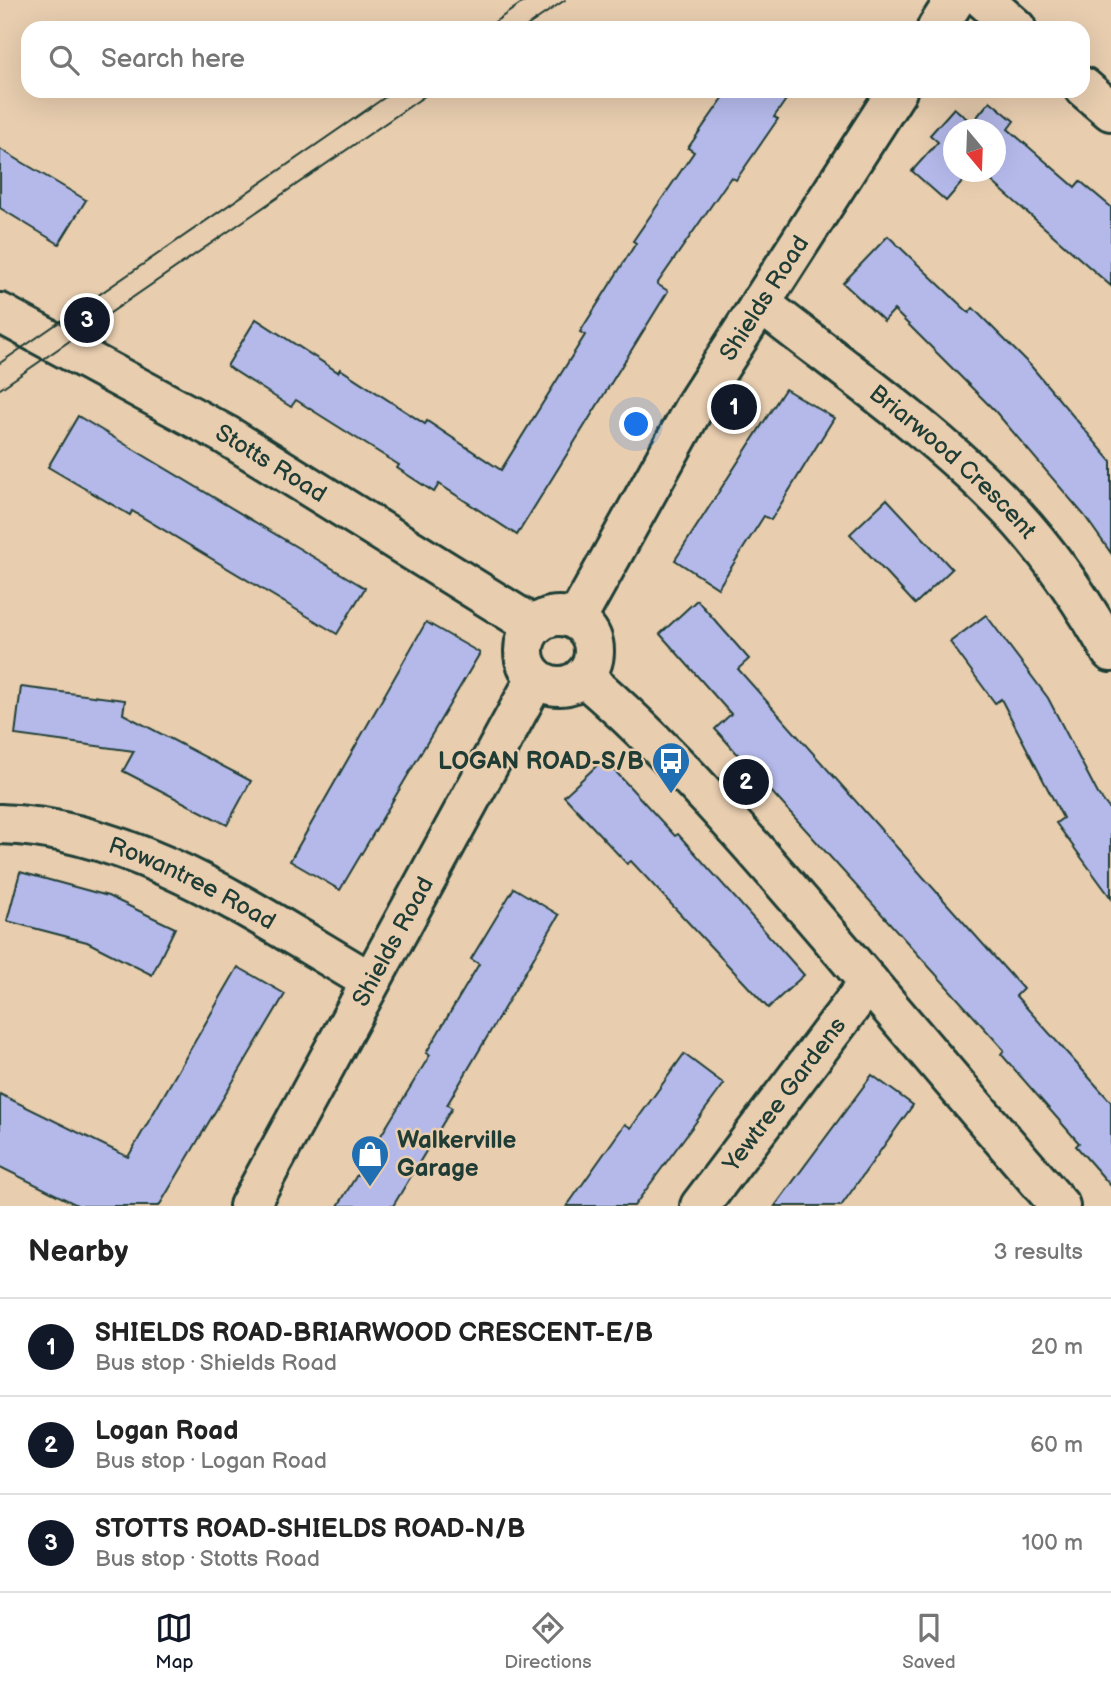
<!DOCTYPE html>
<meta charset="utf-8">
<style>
body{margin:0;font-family:"Balsamiq Sans",sans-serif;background:#f2f2f2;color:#222}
.compass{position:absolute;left:943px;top:119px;width:63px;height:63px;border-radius:50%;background:#fff;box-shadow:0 7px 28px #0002;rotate:161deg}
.you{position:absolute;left:637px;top:425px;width:24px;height:24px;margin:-18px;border:5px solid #fff;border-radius:50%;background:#1a73e8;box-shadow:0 0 0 10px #1a73e833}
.badge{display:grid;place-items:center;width:46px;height:46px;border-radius:50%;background:#111827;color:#fff;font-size:23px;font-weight:700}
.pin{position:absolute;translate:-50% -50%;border:4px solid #fff;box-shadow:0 2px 7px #0006}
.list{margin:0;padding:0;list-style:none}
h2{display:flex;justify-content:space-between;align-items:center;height:91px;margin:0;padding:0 28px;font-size:30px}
h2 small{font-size:23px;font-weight:400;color:#767676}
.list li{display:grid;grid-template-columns:46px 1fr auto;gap:21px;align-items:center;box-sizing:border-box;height:98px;padding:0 28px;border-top:2px solid #e0e0e0}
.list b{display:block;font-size:26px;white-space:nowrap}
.list p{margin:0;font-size:23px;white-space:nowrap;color:#767676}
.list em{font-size:23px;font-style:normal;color:#767676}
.icon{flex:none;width:38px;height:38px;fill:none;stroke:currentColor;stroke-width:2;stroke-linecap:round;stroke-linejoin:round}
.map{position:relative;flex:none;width:1111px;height:1206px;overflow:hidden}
.search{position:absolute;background:#fff;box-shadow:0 7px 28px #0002;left:21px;right:21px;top:21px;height:77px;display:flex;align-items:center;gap:18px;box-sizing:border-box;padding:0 24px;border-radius:21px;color:#767676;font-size:26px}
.sheet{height:385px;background:#fff}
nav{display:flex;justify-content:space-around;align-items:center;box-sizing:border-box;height:98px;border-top:2px solid #e0e0e0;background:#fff;font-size:19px;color:#767676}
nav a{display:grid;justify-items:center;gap:4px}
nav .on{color:#111827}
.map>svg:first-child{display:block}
.building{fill:#b4b9ea;stroke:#1f3d34;stroke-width:2}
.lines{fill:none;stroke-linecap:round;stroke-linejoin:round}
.minor-casing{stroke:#1f3d34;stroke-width:44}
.tertiary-casing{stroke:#1f3d34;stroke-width:44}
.primary-casing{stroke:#1f3d34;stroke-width:44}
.minor{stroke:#e8cdaf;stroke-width:38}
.tertiary{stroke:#e8cdaf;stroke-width:38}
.primary{stroke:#e8cdaf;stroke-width:38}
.tram{stroke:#1f3d34;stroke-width:2}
.labels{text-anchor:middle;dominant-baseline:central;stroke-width:5;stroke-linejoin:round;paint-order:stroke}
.street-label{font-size:24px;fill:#1f3d34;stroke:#e8cdaf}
.poi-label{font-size:24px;font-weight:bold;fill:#1f3d34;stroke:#e8cdaf;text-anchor:end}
</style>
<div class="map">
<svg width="1111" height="1206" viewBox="0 0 1111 1206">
<rect width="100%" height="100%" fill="#e8cdaf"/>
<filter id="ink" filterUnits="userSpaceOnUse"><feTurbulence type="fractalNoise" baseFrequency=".0143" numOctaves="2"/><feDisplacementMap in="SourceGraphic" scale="14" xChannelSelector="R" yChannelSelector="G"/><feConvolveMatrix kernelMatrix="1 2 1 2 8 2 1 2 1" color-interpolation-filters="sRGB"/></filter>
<g filter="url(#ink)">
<g class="building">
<path d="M 728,91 L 792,91 L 774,117 L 778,119 L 736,180 L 731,177 L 657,284 L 668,291 L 517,535 L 439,484 L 434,492 L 397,468 L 399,465 L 296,400 L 291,407 L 227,366 L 256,319 L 338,372 L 340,369 L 425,424 L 427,421 L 501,470 L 585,335 L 580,332 L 636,243 L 633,241 L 694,152 L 688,148 Z"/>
<path d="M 990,101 L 1014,121 L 1008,129 L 1075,187 L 1080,181 L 1111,207 L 1111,286 L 981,172 L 996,172 L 996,130 L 954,130 L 954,172 L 971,172 L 946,201 L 912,171 L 938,142 L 930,135 L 954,108 L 972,123 Z"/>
<path d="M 0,149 L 86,200 L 59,244 L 0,208 Z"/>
<path d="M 888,236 L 969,313 L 973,308 L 1031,366 L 1111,461 L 1111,553 L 1084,515 L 995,411 L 894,310 L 884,321 L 843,283 Z"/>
<path d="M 785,389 L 834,418 L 771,520 L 764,516 L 718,588 L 675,560 Z"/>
<path d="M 78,416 L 365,588 L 337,634 L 132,511 L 130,515 L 48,467 Z"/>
<path d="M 887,499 L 952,569 L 915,604 L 850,534 Z"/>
<path d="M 697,600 L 749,659 L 738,669 L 1023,989 L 1016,996 L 1111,1102 L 1111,1186 L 1076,1146 L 1079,1143 L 1001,1054 L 1004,1050 L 715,729 L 731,714 L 660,634 Z"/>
<path d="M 986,615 L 1048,698 L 1098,794 L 1111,811 L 1111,898 L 1056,823 L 1063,818 L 1001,699 L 995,703 L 950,642 Z"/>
<path d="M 426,622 L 480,653 L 340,890 L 290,861 Z"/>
<path d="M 21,687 L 125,700 L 123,714 L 251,781 L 227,825 L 123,771 L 134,751 L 15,735 Z"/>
<path d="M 604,759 L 675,836 L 678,834 L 804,975 L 768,1008 L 631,861 L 627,864 L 564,796 Z"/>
<path d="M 20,872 L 108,896 L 175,928 L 152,975 L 87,942 L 7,921 Z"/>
<path d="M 514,888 L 559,915 L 447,1105 L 452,1108 L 393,1206 L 338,1206 L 430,1055 L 426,1053 L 479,964 L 471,959 Z"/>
<path d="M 238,967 L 285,994 L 159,1206 L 79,1206 L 0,1167 L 0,1094 L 128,1157 Z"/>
<path d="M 684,1054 L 724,1084 L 634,1206 L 567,1206 L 625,1124 L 631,1128 Z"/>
<path d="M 872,1075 L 913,1105 L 841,1206 L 775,1206 Z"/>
</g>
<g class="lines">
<defs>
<g id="minor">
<path d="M 984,0 L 1016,28"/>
<path d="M 1083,87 L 1111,111"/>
<path id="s1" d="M 760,303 C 840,366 926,426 998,498 C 1042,542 1081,598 1111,652"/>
<path id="s2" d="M 0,824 C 135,828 257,915 370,981"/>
<path id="s3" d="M 700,1206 L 869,982"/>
</g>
<g id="tertiary">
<path id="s4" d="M 0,313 L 226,435 L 534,626"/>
<path d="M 583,676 C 673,753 750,843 827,933 C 904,1024 982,1116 1060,1206"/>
</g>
<g id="primary">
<path d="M 937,28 L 955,0"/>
<circle cx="559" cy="651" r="35"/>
<path id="s5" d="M 576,620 L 696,404 L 897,91"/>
<path id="s6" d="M 249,1206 L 536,678"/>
</g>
</defs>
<use href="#minor" class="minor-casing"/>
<use href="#tertiary" class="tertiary-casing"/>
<use href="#primary" class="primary-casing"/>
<use href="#minor" class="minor"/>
<use href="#tertiary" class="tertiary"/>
<use href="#primary" class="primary"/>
<g class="tram">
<path d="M 486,28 L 526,0"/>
<path d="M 524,28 L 565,0"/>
<path d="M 0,363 L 394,91"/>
<path d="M 0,389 L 432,91"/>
</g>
</g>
</g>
<defs>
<symbol id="bus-pin" viewBox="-11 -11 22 30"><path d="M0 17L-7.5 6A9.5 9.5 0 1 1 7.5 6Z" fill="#1f6fb2" stroke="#e8cdaf"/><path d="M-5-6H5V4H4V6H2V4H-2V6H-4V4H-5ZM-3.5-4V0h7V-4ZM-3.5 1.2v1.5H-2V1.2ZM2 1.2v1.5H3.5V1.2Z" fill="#fff"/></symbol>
<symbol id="shop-pin" viewBox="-11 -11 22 30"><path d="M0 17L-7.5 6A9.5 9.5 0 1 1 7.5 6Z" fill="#1f6fb2" stroke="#e8cdaf"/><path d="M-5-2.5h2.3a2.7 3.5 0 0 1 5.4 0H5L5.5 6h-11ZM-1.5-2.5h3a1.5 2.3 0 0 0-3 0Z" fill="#fff"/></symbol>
</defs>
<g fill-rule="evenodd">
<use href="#bus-pin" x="649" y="739" width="44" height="60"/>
<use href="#shop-pin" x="348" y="1132" width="44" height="60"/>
</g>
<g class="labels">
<g class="street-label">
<text stroke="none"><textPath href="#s5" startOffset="373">Shields Road</textPath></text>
<text stroke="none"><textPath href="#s4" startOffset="310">Stotts Road</textPath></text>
<text stroke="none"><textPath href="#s1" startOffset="250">Briarwood Crescent</textPath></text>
<text stroke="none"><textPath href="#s2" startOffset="203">Rowantree Road</textPath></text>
<text stroke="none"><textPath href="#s6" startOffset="301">Shields Road</textPath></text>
<text stroke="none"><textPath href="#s3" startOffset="140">Yewtree Gardens</textPath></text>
</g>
<g class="poi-label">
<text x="644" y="761">LOGAN ROAD-S/B</text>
<text x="397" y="1140" text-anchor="start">Walkerville<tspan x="397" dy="28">Garage</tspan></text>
</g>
</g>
</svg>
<svg class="compass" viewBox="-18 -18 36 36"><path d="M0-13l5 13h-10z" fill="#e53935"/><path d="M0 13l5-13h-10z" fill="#767676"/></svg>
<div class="you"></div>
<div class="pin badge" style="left:734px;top:407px">1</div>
<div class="pin badge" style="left:746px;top:782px">2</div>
<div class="pin badge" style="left:87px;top:320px">3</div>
<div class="search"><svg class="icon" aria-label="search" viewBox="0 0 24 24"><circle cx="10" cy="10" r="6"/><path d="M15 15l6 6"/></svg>Search here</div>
</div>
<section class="sheet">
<h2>Nearby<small>3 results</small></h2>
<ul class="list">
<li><span class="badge">1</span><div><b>SHIELDS ROAD-BRIARWOOD CRESCENT-E/B</b><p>Bus stop · Shields Road</p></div><em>20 m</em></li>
<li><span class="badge">2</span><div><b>Logan Road</b><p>Bus stop · Logan Road</p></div><em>60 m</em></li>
<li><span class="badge">3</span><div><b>STOTTS ROAD-SHIELDS ROAD-N/B</b><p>Bus stop · Stotts Road</p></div><em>100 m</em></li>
</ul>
</section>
<nav>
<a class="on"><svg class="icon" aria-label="map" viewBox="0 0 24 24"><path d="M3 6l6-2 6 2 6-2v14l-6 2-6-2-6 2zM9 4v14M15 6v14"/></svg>Map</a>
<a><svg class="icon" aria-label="directions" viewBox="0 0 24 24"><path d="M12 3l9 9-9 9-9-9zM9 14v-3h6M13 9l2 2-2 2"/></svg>Directions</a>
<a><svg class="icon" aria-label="saved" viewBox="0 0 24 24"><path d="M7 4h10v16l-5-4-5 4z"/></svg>Saved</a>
</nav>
